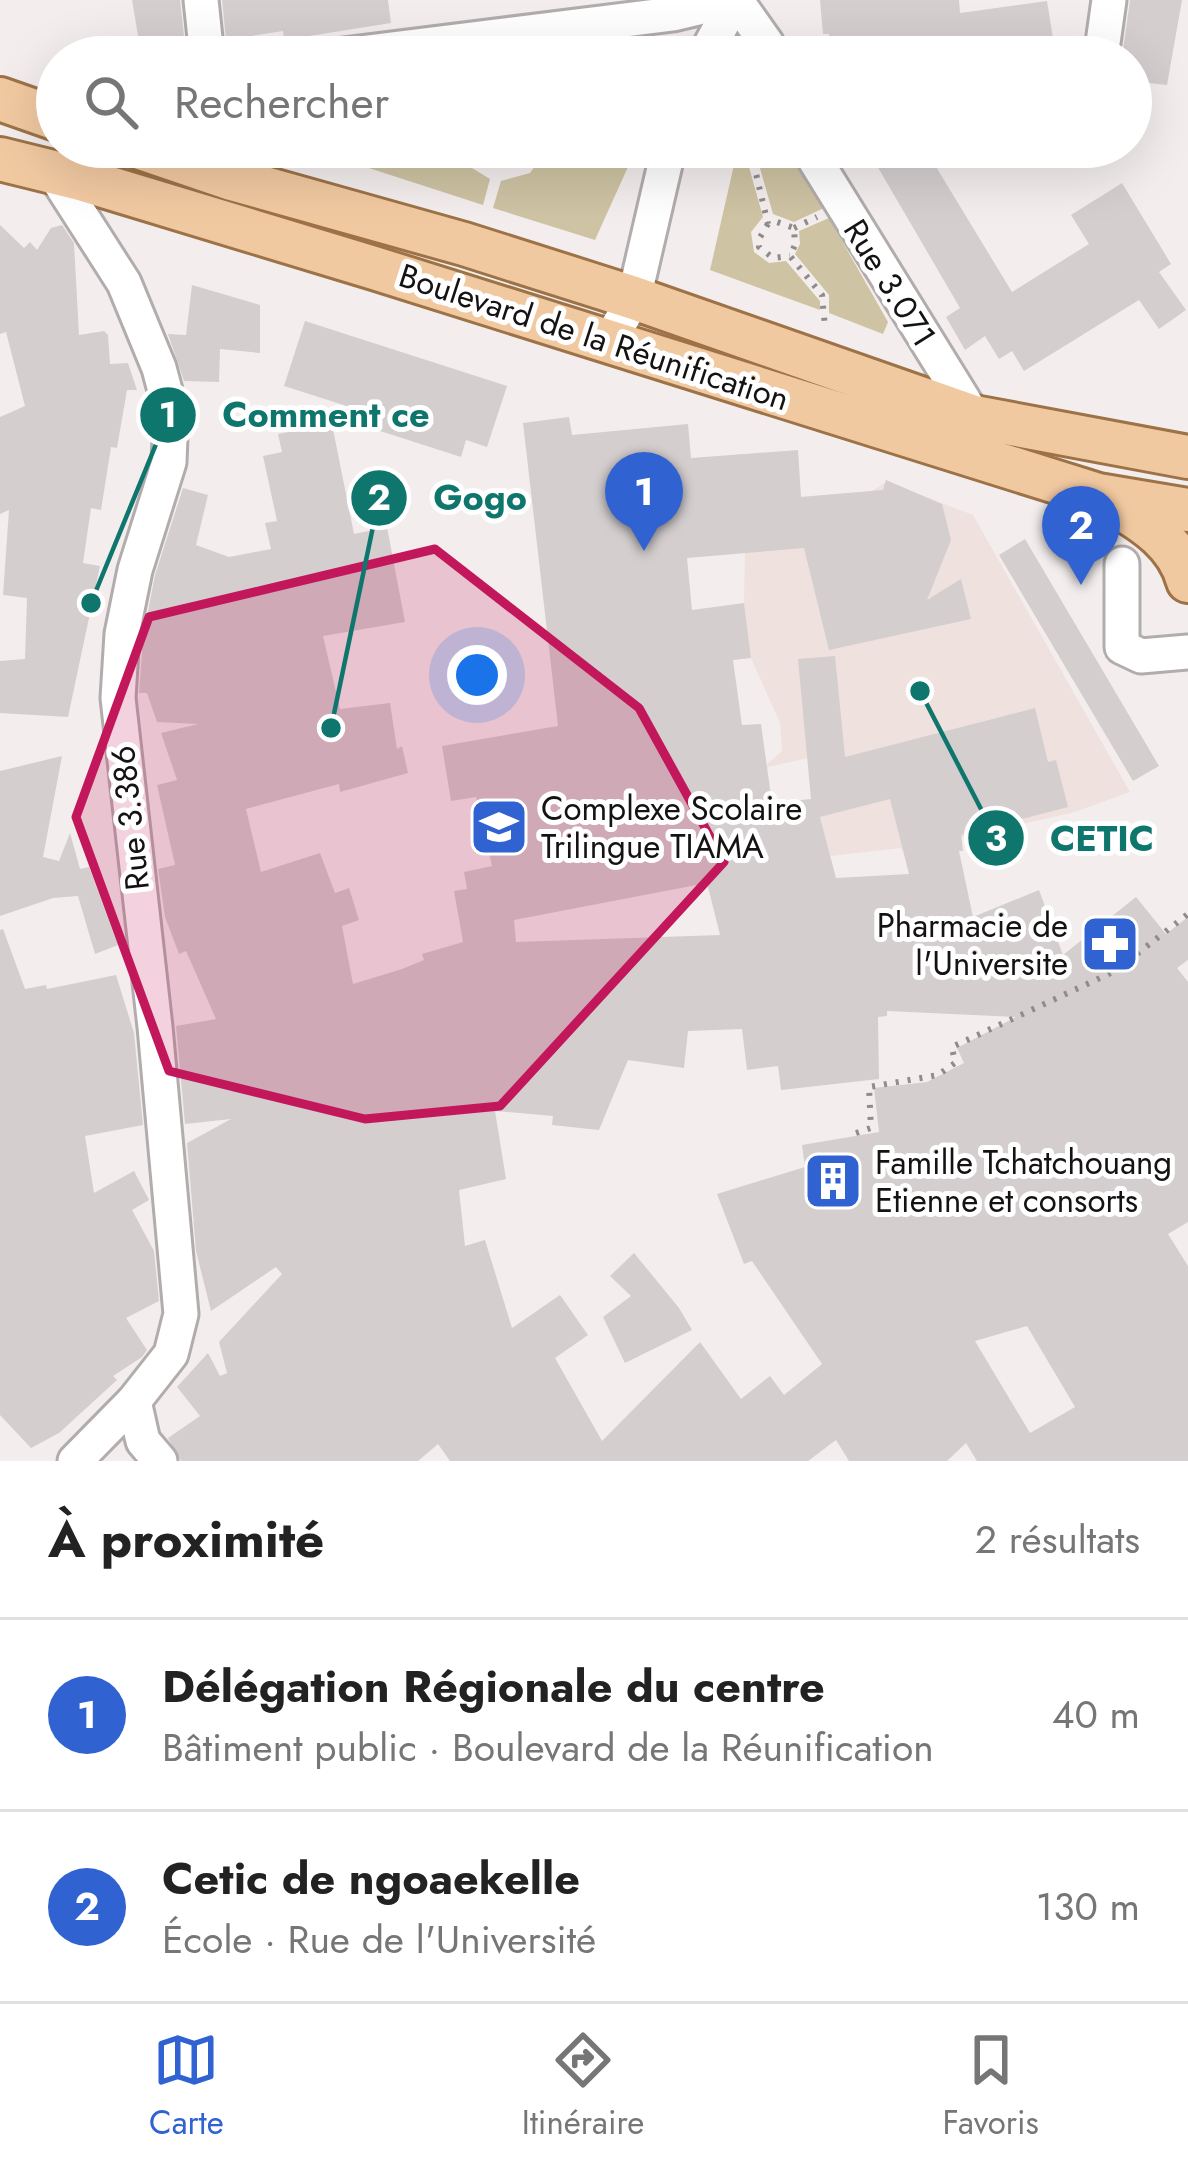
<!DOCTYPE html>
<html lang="fr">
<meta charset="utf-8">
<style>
body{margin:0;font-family:Jost,sans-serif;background:#f6f6f6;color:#222}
.you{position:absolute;left:477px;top:675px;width:42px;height:42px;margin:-30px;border:9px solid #fff;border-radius:50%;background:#1a73e8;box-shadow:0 0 0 18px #1a73e833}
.badge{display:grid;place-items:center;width:78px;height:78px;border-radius:50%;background:#3062d1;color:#fff;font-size:39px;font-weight:700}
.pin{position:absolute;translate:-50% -99px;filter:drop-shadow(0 3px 6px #0008)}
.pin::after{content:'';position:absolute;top:63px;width:42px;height:36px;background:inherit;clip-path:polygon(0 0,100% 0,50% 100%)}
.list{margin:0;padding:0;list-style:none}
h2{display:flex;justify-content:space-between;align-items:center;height:156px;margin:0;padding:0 48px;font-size:51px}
h2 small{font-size:39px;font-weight:400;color:#767676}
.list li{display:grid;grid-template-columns:78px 1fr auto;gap:36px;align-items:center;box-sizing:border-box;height:192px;padding:0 48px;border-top:3px solid #e0e0e0}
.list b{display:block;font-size:45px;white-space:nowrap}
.list p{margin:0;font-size:39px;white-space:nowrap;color:#767676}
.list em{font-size:39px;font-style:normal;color:#767676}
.icon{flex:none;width:66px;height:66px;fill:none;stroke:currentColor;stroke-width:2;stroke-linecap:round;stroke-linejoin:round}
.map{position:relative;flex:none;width:1188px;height:1461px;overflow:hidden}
.search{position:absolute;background:#fff;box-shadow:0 12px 48px #0002;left:36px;right:36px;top:36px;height:132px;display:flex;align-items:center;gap:30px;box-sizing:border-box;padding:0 42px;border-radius:66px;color:#767676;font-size:45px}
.sheet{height:540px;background:#fff}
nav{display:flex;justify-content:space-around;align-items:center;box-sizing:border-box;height:168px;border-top:3px solid #e0e0e0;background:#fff;font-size:33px;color:#767676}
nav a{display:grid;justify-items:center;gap:6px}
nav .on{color:#3062d1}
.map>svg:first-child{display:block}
.built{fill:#efe1dd}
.green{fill:#cec3a3}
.building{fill:#d4cecf;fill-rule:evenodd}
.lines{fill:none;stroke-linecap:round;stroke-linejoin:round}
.minor-casing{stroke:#b2adac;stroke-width:39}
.major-casing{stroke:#9d7247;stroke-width:48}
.path{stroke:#908c8c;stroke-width:6;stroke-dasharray:3 9;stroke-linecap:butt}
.minor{stroke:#fff;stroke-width:33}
.major{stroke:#f1c9a1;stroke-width:42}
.marked{fill:#c2185b;fill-opacity:0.2;stroke:#c2185b;stroke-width:9;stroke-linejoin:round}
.labels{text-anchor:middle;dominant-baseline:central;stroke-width:10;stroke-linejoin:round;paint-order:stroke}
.street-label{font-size:33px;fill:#141212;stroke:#fff}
.poi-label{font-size:33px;fill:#141212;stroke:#fff;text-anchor:start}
.leader{fill:none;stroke:#0f766e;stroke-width:4.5}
.callout-dot{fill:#0f766e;stroke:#fff;stroke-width:4.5}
.mark-label{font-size:36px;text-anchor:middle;font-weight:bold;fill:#fff}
.callout-label{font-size:36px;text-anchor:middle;font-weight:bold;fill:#0f766e;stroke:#fff;stroke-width:10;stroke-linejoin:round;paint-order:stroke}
</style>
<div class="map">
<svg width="1188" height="1461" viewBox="0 0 1188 1461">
<rect width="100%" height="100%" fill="#f3eeed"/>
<path class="built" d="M 886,482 L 973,515 L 1130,792 L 1075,812 L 903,851 L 901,848 L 830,856 L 820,817 L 850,809 L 836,752 L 763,768 L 782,751 L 780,723 L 751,658 L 744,603 L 745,553 L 718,504 L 872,491 Z"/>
<g class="green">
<path d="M 304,147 L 458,147 L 467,165 L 490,179 L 483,205 Z"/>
<path d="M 548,147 L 632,158 L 595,240 L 493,208 L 501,181 L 530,173 Z"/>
<path d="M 738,147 L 789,147 L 824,208 L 794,222 L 773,214 L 758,161 L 751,156 L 737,154 Z"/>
<path d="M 734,165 L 749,167 L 763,217 L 751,232 L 754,252 L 769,263 L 786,261 L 820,301 L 820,310 L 710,270 Z"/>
<path d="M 829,218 L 888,322 L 883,334 L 829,313 L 829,295 L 795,254 L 800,244 L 799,231 Z"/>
</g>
<g class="building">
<path d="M 132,0 L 180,0 L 185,45 L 141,53 Z"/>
<path d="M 222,0 L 388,0 L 391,23 L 284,40 L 283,31 L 226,40 Z"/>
<path d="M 820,0 L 959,0 L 960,13 L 1047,1 L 1056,57 L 831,57 L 829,34 L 823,34 Z"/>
<path d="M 1130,0 L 1182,0 L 1167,85 L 1131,81 L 1131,57 L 1122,57 Z"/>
<path d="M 866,147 L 924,147 L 1012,292 L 1089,244 L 1071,215 L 1122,183 L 1171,264 L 1159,272 L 1186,310 L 1159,329 L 1139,300 L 1024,371 L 1012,351 L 999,359 L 985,336 L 965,350 L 946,317 L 960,308 Z"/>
<path d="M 0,225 L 24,248 L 30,242 L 37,250 L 51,228 L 62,225 L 74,243 L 79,335 L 104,331 L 108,335 L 110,364 L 128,363 L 137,390 L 127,390 L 117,448 L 111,447 L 101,510 L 91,508 L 83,563 L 100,566 L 68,717 L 0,713 L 0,661 L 25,659 L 27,598 L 3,595 L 9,510 L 0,514 L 0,417 L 25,406 L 6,332 L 0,334 Z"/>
<path d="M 192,285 L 260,305 L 260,353 L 220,349 L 219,382 L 184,381 L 168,334 L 186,335 Z"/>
<path d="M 305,321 L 507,386 L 487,447 L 466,440 L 461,457 L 349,421 L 378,416 L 284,386 Z"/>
<path d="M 569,417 L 572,435 L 688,424 L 691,458 L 798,450 L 801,497 L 883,490 L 886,480 L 942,504 L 951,540 L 927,600 L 961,579 L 971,619 L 829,650 L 804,548 L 687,558 L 692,610 L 744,603 L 751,658 L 733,660 L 742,725 L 761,724 L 772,803 L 811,799 L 798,659 L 835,656 L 845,757 L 1035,708 L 1048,762 L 1056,760 L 1068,807 L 961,835 L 963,851 L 959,851 L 973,917 L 1039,890 L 1063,955 L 1136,897 L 1166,934 L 1188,917 L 1188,960 L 1177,968 L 1188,982 L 1188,1222 L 1168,1234 L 1188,1266 L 1188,1461 L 977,1461 L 966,1443 L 947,1461 L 849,1461 L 836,1440 L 808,1461 L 450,1461 L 438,1444 L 418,1461 L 181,1461 L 168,1438 L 200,1416 L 177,1387 L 208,1353 L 220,1376 L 227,1373 L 219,1342 L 282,1274 L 276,1267 L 211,1311 L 196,1251 L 187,1143 L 231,1119 L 185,1124 L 176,1026 L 216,1019 L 186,951 L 179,954 L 165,917 L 158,869 L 175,865 L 157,785 L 177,780 L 161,733 L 198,724 L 157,722 L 147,693 L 139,693 L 143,637 L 155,575 L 183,488 L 208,495 L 196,545 L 229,557 L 271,549 L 265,523 L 277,521 L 263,456 L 282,452 L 278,434 L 332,424 L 354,534 L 387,527 L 405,622 L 323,636 L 340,709 L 390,703 L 397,749 L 402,746 L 408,773 L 340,792 L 339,784 L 246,809 L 261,872 L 320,853 L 335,893 L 349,888 L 359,920 L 342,926 L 353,984 L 402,969 L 424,960 L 422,954 L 463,942 L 454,891 L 467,889 L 464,872 L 492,866 L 476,797 L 451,801 L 442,746 L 558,726 L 523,423 ZM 890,799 L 909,874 L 836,878 L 820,817 ZM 707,883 L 720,935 L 516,942 L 514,920 ZM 887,1011 L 1016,1017 L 957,1048 L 964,1063 L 927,1082 L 874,1088 L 879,1132 L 802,1145 L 805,1167 L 717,1194 L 744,1264 L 752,1261 L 822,1364 L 784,1395 L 770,1376 L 741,1399 L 700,1342 L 602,1441 L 555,1358 L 588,1335 L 560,1295 L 512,1328 L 485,1240 L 465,1246 L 459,1190 L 506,1179 L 495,1111 L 553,1116 L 552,1125 L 599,1130 L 628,1060 L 684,1068 L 688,1031 L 742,1029 L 747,1070 L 778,1066 L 781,1090 L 879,1079 L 878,1017 L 887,1016 ZM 1027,1326 L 1075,1407 L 1030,1433 L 975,1341 Z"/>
<path d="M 1025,539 L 1159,766 L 1133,781 L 999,555 Z"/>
<path d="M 62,756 L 43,857 L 59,861 L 70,833 L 80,869 L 89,867 L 118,945 L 95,954 L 78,896 L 53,898 L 0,916 L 0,771 Z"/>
<path d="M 3,929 L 25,989 L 46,985 L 47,989 L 116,975 L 134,1033 L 143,1125 L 85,1136 L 94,1193 L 134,1171 L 149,1200 L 132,1210 L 154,1251 L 159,1301 L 126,1318 L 147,1350 L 142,1357 L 113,1376 L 117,1380 L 59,1433 L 31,1448 L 0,1415 L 0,930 Z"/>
<path d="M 634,1253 L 679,1308 L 692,1330 L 625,1363 L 603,1317 L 631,1296 L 610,1276 Z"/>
</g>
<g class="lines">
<defs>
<g id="minor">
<path d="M 201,0 L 207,57"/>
<path d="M 736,0 L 767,44 L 771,57"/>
<path d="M 327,57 L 673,14 L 732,0"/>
<path d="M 704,57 L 735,0"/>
<path d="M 1101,57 L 1109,0"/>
<path d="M 807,147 L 974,417"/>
<path d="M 53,172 L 124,283 L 159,368 L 171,413 L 169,462 L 135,570 L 122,634 L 118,698 L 155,1027 L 181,1314 L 171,1354 L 134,1401 L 75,1461"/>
<path d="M 609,342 L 634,298 L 669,147"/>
<path d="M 1122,564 L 1122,647 L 1141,656 L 1188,652"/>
<path d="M 134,1401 L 143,1441 L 160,1461"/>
</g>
<g id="major">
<path d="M 0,99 L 57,119"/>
<path d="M 138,147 L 232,179 L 464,244 L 634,298 L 974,417 L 1188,457"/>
<path d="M 0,159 L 77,178 L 374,268 L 1098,495 L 1188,510"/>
<path d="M 1114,504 C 1147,523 1178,544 1188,581"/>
</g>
</defs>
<use href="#minor" class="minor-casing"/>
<use href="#major" class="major-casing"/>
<g class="path">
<path d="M 696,153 L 753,161 L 768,224 L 777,222 L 794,228 L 795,245 L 790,256 L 822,295 L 825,327"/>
<path d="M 768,224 L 759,239 L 759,247 L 773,258 L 790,256"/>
<path d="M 794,228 L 817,217"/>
<path d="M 856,1133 L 871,1128 L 869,1087 L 938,1075 L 955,1063 L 952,1047 L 1115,971 L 1188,914"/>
</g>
<use href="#minor" class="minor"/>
<use href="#major" class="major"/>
</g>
<path class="marked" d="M 435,549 L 639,708 L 724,862 L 500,1106 L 365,1119 L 169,1071 L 76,817 L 149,617 Z"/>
<defs>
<symbol id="school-square" viewBox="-11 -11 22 22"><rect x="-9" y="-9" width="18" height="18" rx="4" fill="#3062d1" stroke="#fff"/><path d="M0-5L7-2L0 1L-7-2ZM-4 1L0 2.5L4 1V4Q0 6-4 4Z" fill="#fff"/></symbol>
<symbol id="pharmacy-square" viewBox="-11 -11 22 22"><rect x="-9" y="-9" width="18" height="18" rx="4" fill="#3062d1" stroke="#fff"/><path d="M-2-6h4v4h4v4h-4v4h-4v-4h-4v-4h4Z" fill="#fff"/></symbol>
<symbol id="building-square" viewBox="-11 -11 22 22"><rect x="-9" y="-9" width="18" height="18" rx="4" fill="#3062d1" stroke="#fff"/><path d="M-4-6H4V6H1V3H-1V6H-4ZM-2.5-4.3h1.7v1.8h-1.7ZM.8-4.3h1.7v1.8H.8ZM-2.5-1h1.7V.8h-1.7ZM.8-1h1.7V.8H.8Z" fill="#fff"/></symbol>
</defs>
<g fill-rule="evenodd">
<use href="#school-square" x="466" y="794" width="66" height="66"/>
<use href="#pharmacy-square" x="1077" y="911" width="66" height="66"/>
<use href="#building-square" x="800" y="1148" width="66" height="66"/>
</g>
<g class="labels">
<g class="street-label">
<text transform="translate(890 283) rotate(58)">Rue 3.071</text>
<text transform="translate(594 337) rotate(18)">Boulevard de la Réunification</text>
<text transform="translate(130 818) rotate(-96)">Rue 3.386</text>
</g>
<g class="poi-label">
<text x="541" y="808">Complexe Scolaire<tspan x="541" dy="38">Trilingue TIAMA</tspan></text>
<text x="1068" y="925" text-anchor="end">Pharmacie de<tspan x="1068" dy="38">l'Universite</tspan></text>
<text x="875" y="1162">Famille Tchatchouang<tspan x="875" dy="38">Etienne et consorts</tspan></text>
</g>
</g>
<path class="leader" d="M91 603L168 415M331 728L379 498M920 691L996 838"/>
<g class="callout-dot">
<circle cx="91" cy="603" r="12"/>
<circle cx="331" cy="728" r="12"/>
<circle cx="920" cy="691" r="12"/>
<circle cx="168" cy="415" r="30"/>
<circle cx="379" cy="498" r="30"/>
<circle cx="996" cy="838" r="30"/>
</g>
<g class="mark-label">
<text x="168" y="427">1</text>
<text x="379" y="510">2</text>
<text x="996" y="851">3</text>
</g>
<g class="callout-label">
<text x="326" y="427">Comment ce</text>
<text x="480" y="510">Gogo</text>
<text x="1102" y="851">CETIC</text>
</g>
</svg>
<div class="you"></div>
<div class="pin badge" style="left:644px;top:551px">1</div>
<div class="pin badge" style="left:1081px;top:585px">2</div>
<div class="search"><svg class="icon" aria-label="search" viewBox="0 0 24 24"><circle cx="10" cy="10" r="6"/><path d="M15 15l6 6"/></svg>Rechercher</div>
</div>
<section class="sheet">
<h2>À proximité<small>2 résultats</small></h2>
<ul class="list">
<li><span class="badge">1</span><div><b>Délégation Régionale du centre</b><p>Bâtiment public · Boulevard de la Réunification</p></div><em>40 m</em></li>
<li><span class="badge">2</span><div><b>Cetic de ngoaekelle</b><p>École · Rue de l'Université</p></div><em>130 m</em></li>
</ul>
</section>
<nav>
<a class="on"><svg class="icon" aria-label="map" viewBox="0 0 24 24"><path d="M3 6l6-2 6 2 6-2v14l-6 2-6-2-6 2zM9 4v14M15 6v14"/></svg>Carte</a>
<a><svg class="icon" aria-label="directions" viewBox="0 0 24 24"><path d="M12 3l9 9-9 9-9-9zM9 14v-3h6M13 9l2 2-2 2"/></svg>Itinéraire</a>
<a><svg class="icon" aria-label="saved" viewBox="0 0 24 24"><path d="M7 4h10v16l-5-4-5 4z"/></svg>Favoris</a>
</nav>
